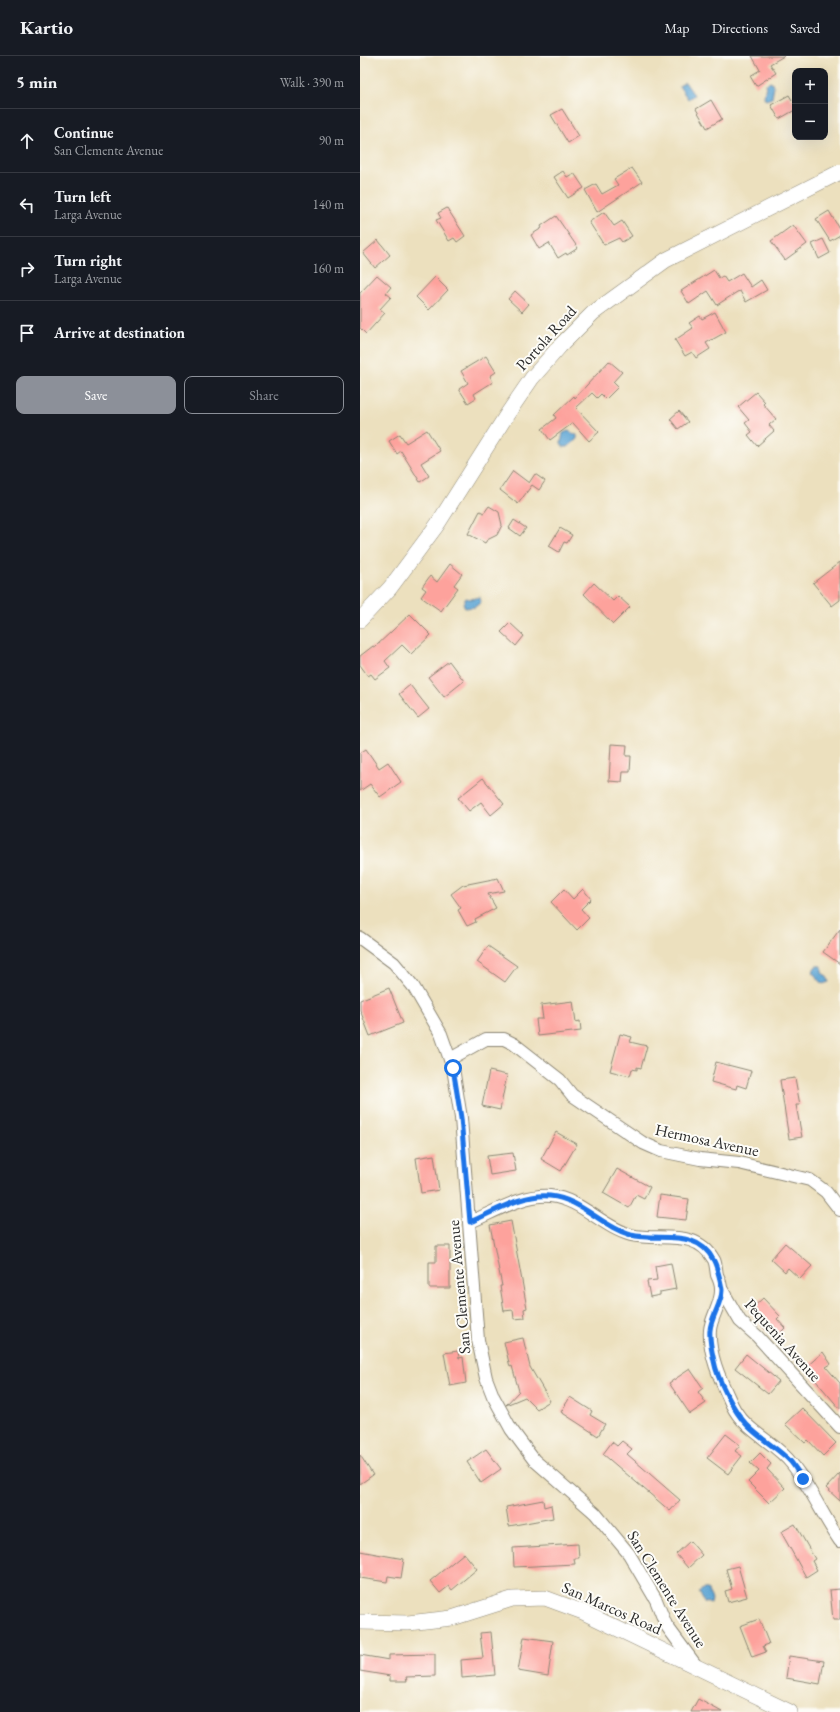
<!DOCTYPE html>
<meta charset="utf-8">
<style>
body{margin:0;font-family:"EB Garamond",serif;background:#20242c;color:#f1f3f6}
.controls{position:absolute;right:12px;top:12px;display:grid;overflow:hidden;border-radius:8px;box-shadow:0 4px 16px #0002}
.controls button{width:36px;height:36px;display:grid;place-items:center;padding:0;border:0;border-bottom:1px solid #363941;background:#171b24;color:#f1f3f6;font:20px sans-serif}
.stop{position:absolute;width:12px;height:12px;margin:-9px;border:3px solid #1a73e8;border-radius:50%;background:#fff}
.stop.end{background:#1a73e8;border-color:#fff;box-shadow:0 1px 4px #0008}
.list{margin:0;padding:0;list-style:none}
h2{display:flex;justify-content:space-between;align-items:center;height:52px;margin:0;padding:0 16px;font-size:17px}
h2 small{font-size:13px;font-weight:400;color:#9ea1a6}
.list li{display:grid;grid-template-columns:26px 1fr auto;gap:12px;align-items:center;box-sizing:border-box;height:64px;padding:0 16px;border-top:1px solid #363941}
.list b{display:block;font-size:15px;white-space:nowrap}
.list p{margin:0;font-size:13px;white-space:nowrap;color:#9ea1a6}
.list em{font-size:13px;font-style:normal;color:#9ea1a6}
.actions{display:flex;gap:8px;padding:12px 16px}
.actions a{flex:1;padding:9px 0;border:1px solid #8c9099;border-radius:8px;text-align:center;font-size:14px;color:#8c9099}
.actions .main{background:#8c9099;color:#fff}
.icon{flex:none;width:22px;height:22px;fill:none;stroke:currentColor;stroke-width:2;stroke-linecap:round;stroke-linejoin:round}
.map{position:relative;flex:none;width:480px;height:1656px;overflow:hidden}
header{display:flex;align-items:center;gap:24px;box-sizing:border-box;height:56px;padding:0 20px;background:#171b24;border-bottom:1px solid #363941}
header strong{font-size:19px}
nav{display:flex;gap:22px;margin-inline-start:auto;font-size:14px}
main{display:flex}
aside{flex:1;background:#171b24}
.map>svg:first-child{display:block}
.water{fill:#5da5d4;stroke:#446880}
.building{fill:#fda29c}
.lines{fill:none;stroke-linecap:round;stroke-linejoin:round}
.minor-casing{stroke:#8c8674;stroke-width:14}
.tertiary-casing{stroke:#8c8674;stroke-width:16}
.minor{stroke:#fff;stroke-width:12}
.tertiary{stroke:#fff;stroke-width:15}
.route{stroke:#1a73e8;stroke-width:5}
.labels{text-anchor:middle;dominant-baseline:central;stroke-width:4;stroke-linejoin:round;paint-order:stroke}
.street-label{font-size:16px;fill:#2b2b2b;stroke:#fdfcf7}
</style>
<header>
<strong>Kartio</strong>
<nav><a>Map</a><a>Directions</a><a>Saved</a></nav>
</header>
<main>
<aside>
<h2>5 min<small>Walk · 390 m</small></h2>
<ul class="list">
<li><svg class="icon" aria-label="ahead" viewBox="0 0 24 24"><path d="M12 20V5M6 11l6-6 6 6"/></svg><div><b>Continue</b><p>San Clemente Avenue</p></div><em>90 m</em></li>
<li><svg class="icon" aria-label="left" viewBox="0 0 24 24"><path d="M17 20v-9H6M10 6l-5 5 5 5"/></svg><div><b>Turn left</b><p>Larga Avenue</p></div><em>140 m</em></li>
<li><svg class="icon" aria-label="right" viewBox="0 0 24 24"><path d="M7 20v-9h11M14 6l5 5-5 5"/></svg><div><b>Turn right</b><p>Larga Avenue</p></div><em>160 m</em></li>
<li><svg class="icon" aria-label="arrive" viewBox="0 0 24 24"><path d="M6 21V4h12l-3 4 3 4H6"/></svg><div><b>Arrive at destination</b></div></li>
</ul>
<div class="actions"><a class="main">Save</a><a>Share</a></div>
</aside>
<div class="map">
<svg width="480" height="1656" viewBox="0 0 480 1656">
<rect width="100%" height="100%" fill="#fdfcf7"/>
<filter id="ink" filterUnits="userSpaceOnUse"><feTurbulence type="fractalNoise" baseFrequency=".025" numOctaves="2"/><feDisplacementMap in="SourceGraphic" scale="8" xChannelSelector="R" yChannelSelector="G"/><feConvolveMatrix kernelMatrix="1 2 1 2 8 2 1 2 1" color-interpolation-filters="sRGB"/></filter>
<filter id="wash" filterUnits="userSpaceOnUse"><feTurbulence type="fractalNoise" baseFrequency=".012" numOctaves="4" result="noise"/><feDisplacementMap in="SourceGraphic" scale="16" xChannelSelector="R" yChannelSelector="G"/><feGaussianBlur stdDeviation="0.9" result="paint"/><feColorMatrix in="noise" values="0 0 0 0 0 0 0 0 0 0 0 0 0 0 0 0 0 1.4 0 .05"/><feComposite in="paint" operator="in"/></filter>
<g filter="url(#wash)">
<rect width="100%" height="100%" fill="#ece0be"/>
<g class="water">
<path d="M 325,26 L 334,39 L 328,43 L 319,30 Z"/>
<path d="M 411,26 L 414,30 L 412,42 L 406,44 L 404,41 L 406,28 Z"/>
<path d="M 208,375 L 217,379 L 217,383 L 208,391 L 203,391 L 201,387 L 203,377 Z"/>
<path d="M 120,541 L 121,546 L 115,551 L 105,552 L 103,547 L 106,542 L 111,543 Z"/>
<path d="M 456,910 L 462,910 L 462,917 L 467,920 L 469,926 L 463,928 L 452,916 Z"/>
<path d="M 343,1533 L 347,1533 L 352,1543 L 351,1548 L 344,1546 L 339,1536 Z"/>
</g>
<g id="blocks">
<g class="building">
<path d="M 392,0 L 424,0 L 410,8 L 416,17 L 396,30 L 390,20 L 400,14 Z"/>
<path d="M 429,39 L 432,44 L 435,42 L 435,54 L 419,63 L 411,49 Z"/>
<path d="M 351,44 L 362,63 L 347,72 L 336,53 Z"/>
<path d="M 202,53 L 219,80 L 208,87 L 191,59 Z"/>
<path d="M 272,112 L 282,126 L 237,156 L 225,134 L 236,128 L 242,138 L 258,129 L 254,123 Z"/>
<path d="M 203,115 L 207,121 L 214,117 L 224,132 L 208,142 L 194,121 Z"/>
<path d="M 87,152 L 105,180 L 97,186 L 94,182 L 89,185 L 76,164 L 81,162 L 78,157 Z"/>
<path d="M 469,155 L 480,174 L 480,179 L 470,185 L 456,163 Z"/>
<path d="M 244,156 L 254,170 L 262,165 L 272,180 L 262,186 L 259,182 L 244,189 L 229,166 Z"/>
<path d="M 196,160 L 218,192 L 207,199 L 206,197 L 198,202 L 189,187 L 179,193 L 171,179 L 182,172 L 181,170 Z"/>
<path d="M 433,169 L 447,188 L 425,204 L 411,185 Z"/>
<path d="M 463,183 L 470,197 L 459,203 L 452,188 Z"/>
<path d="M 18,184 L 30,199 L 15,212 L 3,197 Z"/>
<path d="M 354,214 L 359,222 L 363,220 L 367,226 L 382,217 L 391,231 L 401,224 L 407,234 L 386,246 L 380,235 L 377,236 L 357,249 L 348,235 L 329,248 L 321,235 Z"/>
<path d="M 17,219 L 31,231 L 26,237 L 31,241 L 20,253 L 25,257 L 6,278 L 0,272 L 0,237 Z"/>
<path d="M 75,221 L 88,234 L 69,254 L 56,241 Z"/>
<path d="M 155,235 L 169,248 L 162,256 L 148,243 Z"/>
<path d="M 355,256 L 366,276 L 346,287 L 350,293 L 336,302 L 332,296 L 325,300 L 315,284 L 333,272 L 329,267 L 340,260 L 342,263 Z"/>
<path d="M 126,300 L 136,316 L 130,320 L 133,326 L 114,338 L 116,342 L 108,347 L 99,333 L 108,327 L 101,315 Z"/>
<path d="M 249,305 L 262,316 L 253,326 L 258,331 L 246,343 L 241,338 L 237,342 L 232,337 L 216,352 L 239,376 L 229,385 L 213,367 L 190,384 L 182,373 L 196,362 L 194,359 L 214,340 L 215,342 Z"/>
<path d="M 396,336 L 405,346 L 403,348 L 416,363 L 409,369 L 414,375 L 397,390 L 388,379 L 392,376 L 385,367 L 389,364 L 378,351 Z"/>
<path d="M 319,355 L 328,366 L 318,373 L 310,363 Z"/>
<path d="M 67,374 L 80,395 L 61,407 L 69,420 L 60,426 L 41,395 L 37,398 L 29,385 L 40,378 L 46,387 Z"/>
<path d="M 153,415 L 169,427 L 175,418 L 185,425 L 179,434 L 172,429 L 158,448 L 140,434 Z"/>
<path d="M 129,450 L 139,456 L 142,469 L 137,479 L 127,484 L 125,487 L 108,478 L 120,455 L 124,457 Z"/>
<path d="M 154,464 L 166,472 L 160,480 L 149,472 Z"/>
<path d="M 200,472 L 212,479 L 207,487 L 204,486 L 199,496 L 189,490 Z"/>
<path d="M 480,506 L 480,544 L 472,550 L 453,527 Z"/>
<path d="M 90,508 L 102,518 L 94,529 L 98,532 L 81,555 L 61,541 L 66,534 L 62,531 L 70,520 L 77,526 Z"/>
<path d="M 234,527 L 253,545 L 258,540 L 270,551 L 253,568 L 224,538 Z"/>
<path d="M 50,558 L 71,579 L 51,598 L 42,589 L 25,605 L 30,612 L 15,623 L 11,618 L 8,620 L 0,609 L 0,600 L 13,590 L 15,591 Z"/>
<path d="M 150,567 L 164,580 L 156,590 L 141,576 Z"/>
<path d="M 89,605 L 104,625 L 84,641 L 68,621 Z"/>
<path d="M 50,629 L 69,653 L 58,662 L 39,638 Z"/>
<path d="M 251,688 L 267,689 L 266,700 L 271,700 L 270,716 L 263,716 L 262,726 L 249,725 Z"/>
<path d="M 6,693 L 19,712 L 28,706 L 41,726 L 20,741 L 10,728 L 0,735 L 0,697 Z"/>
<path d="M 123,722 L 144,748 L 131,759 L 121,746 L 109,755 L 98,742 Z"/>
<path d="M 138,822 L 144,835 L 128,838 L 136,852 L 115,863 L 116,866 L 107,870 L 98,854 L 101,852 L 91,838 L 103,829 Z"/>
<path d="M 204,833 L 213,843 L 223,833 L 231,843 L 221,853 L 229,862 L 217,874 L 191,846 Z"/>
<path d="M 480,873 L 480,908 L 463,896 Z"/>
<path d="M 128,890 L 157,910 L 145,926 L 117,906 Z"/>
<path d="M 29,932 L 43,967 L 10,980 L 0,954 L 0,944 Z"/>
<path d="M 213,945 L 216,966 L 220,965 L 221,975 L 178,980 L 176,963 L 183,963 L 181,949 Z"/>
<path d="M 260,978 L 272,981 L 270,986 L 287,990 L 281,1012 L 277,1011 L 277,1014 L 272,1013 L 270,1020 L 250,1015 Z"/>
<path d="M 356,1006 L 391,1015 L 386,1032 L 377,1029 L 376,1033 L 351,1026 Z"/>
<path d="M 129,1015 L 147,1019 L 140,1054 L 122,1050 Z"/>
<path d="M 435,1022 L 440,1049 L 436,1049 L 442,1081 L 429,1083 L 420,1024 Z"/>
<path d="M 196,1076 L 217,1088 L 201,1115 L 181,1103 Z"/>
<path d="M 153,1097 L 156,1115 L 130,1119 L 127,1100 Z"/>
<path d="M 74,1099 L 79,1134 L 61,1137 L 56,1102 Z"/>
<path d="M 257,1113 L 290,1131 L 284,1143 L 276,1139 L 269,1152 L 243,1137 Z"/>
<path d="M 300,1139 L 329,1143 L 326,1164 L 297,1161 Z"/>
<path d="M 151,1165 L 167,1252 L 164,1253 L 165,1262 L 154,1263 L 153,1254 L 144,1255 L 140,1230 L 142,1230 L 130,1169 Z"/>
<path d="M 425,1187 L 452,1210 L 440,1223 L 428,1212 L 425,1216 L 411,1203 Z"/>
<path d="M 76,1190 L 90,1190 L 90,1232 L 69,1232 L 69,1206 L 76,1206 Z"/>
<path d="M 311,1207 L 316,1233 L 300,1236 L 300,1239 L 290,1241 L 287,1225 L 297,1224 L 295,1210 Z"/>
<path d="M 403,1242 L 420,1260 L 417,1263 L 425,1272 L 414,1283 L 389,1255 Z"/>
<path d="M 163,1282 L 170,1311 L 190,1345 L 177,1353 L 165,1341 L 146,1349 L 159,1335 L 152,1310 L 150,1311 L 144,1286 Z"/>
<path d="M 98,1295 L 99,1302 L 103,1301 L 106,1327 L 90,1330 L 84,1297 Z"/>
<path d="M 463,1296 L 471,1308 L 466,1311 L 480,1327 L 480,1353 L 445,1312 Z"/>
<path d="M 386,1298 L 419,1325 L 408,1338 L 375,1312 Z"/>
<path d="M 330,1313 L 343,1332 L 338,1336 L 346,1347 L 330,1358 L 309,1327 Z"/>
<path d="M 210,1341 L 232,1355 L 230,1359 L 245,1368 L 238,1380 L 201,1356 Z"/>
<path d="M 442,1352 L 476,1387 L 463,1400 L 448,1384 L 445,1387 L 425,1368 Z"/>
<path d="M 366,1378 L 380,1389 L 375,1395 L 382,1400 L 368,1418 L 347,1402 Z"/>
<path d="M 262,1385 L 272,1393 L 267,1398 L 320,1444 L 310,1455 L 243,1398 L 252,1386 L 257,1390 Z"/>
<path d="M 126,1393 L 141,1413 L 121,1427 L 107,1406 Z"/>
<path d="M 400,1397 L 411,1408 L 407,1413 L 425,1432 L 409,1447 L 388,1426 L 399,1415 L 390,1407 Z"/>
<path d="M 0,1399 L 13,1419 L 0,1428 Z"/>
<path d="M 480,1417 L 480,1445 L 466,1432 Z"/>
<path d="M 183,1444 L 184,1451 L 191,1449 L 193,1462 L 149,1470 L 146,1451 Z"/>
<path d="M 435,1468 L 455,1503 L 452,1505 L 457,1514 L 446,1521 L 421,1476 Z"/>
<path d="M 330,1485 L 342,1499 L 328,1512 L 316,1498 Z"/>
<path d="M 218,1488 L 219,1502 L 214,1502 L 215,1508 L 154,1511 L 153,1492 Z"/>
<path d="M 0,1495 L 44,1503 L 41,1522 L 28,1520 L 27,1526 L 0,1522 Z"/>
<path d="M 104,1497 L 117,1513 L 92,1534 L 89,1530 L 80,1537 L 70,1525 Z"/>
<path d="M 378,1510 L 387,1541 L 368,1546 L 365,1535 L 372,1533 L 366,1513 Z"/>
<path d="M 480,1533 L 480,1564 L 473,1564 L 470,1534 Z"/>
<path d="M 399,1563 L 409,1588 L 403,1590 L 406,1596 L 392,1601 L 380,1570 Z"/>
<path d="M 131,1576 L 135,1619 L 102,1622 L 101,1604 L 123,1602 L 120,1577 Z"/>
<path d="M 164,1581 L 193,1585 L 188,1620 L 158,1615 Z"/>
<path d="M 75,1598 L 75,1620 L 46,1621 L 47,1625 L 30,1625 L 30,1620 L 0,1615 L 0,1599 L 29,1604 L 29,1599 Z"/>
<path d="M 429,1600 L 464,1605 L 460,1628 L 426,1622 Z"/>
<path d="M 338,1643 L 362,1656 L 331,1656 Z"/>
</g>
</g>
</g>
<g filter="url(#ink)">
<use href="#blocks" fill-opacity="0" stroke="#8c8674" stroke-width="1"/>
<g class="lines">
<defs>
<g id="minor">
<path d="M 0,882 L 34,907 L 53,930 L 81,978 L 93,1012 L 101,1062 L 118,1284 L 126,1322 L 133,1340 L 151,1373 L 174,1404 L 235,1457 L 269,1498 L 296,1544 L 306,1569 L 337,1611"/>
<path d="M 90,1003 L 126,983 L 144,983 L 154,988 L 200,1024 L 212,1039 L 283,1087 L 301,1095 L 340,1103 L 379,1107 L 450,1124 L 466,1136 L 480,1154"/>
<path d="M 110,1166 C 134,1156 163,1138 190,1140 C 221,1143 242,1171 271,1179 C 299,1186 336,1171 354,1204 C 356,1208 356,1214 357,1219 C 359,1223 361,1229 361,1233 C 362,1247 351,1261 350,1274 C 348,1299 362,1327 372,1349 C 385,1376 416,1386 432,1408 C 451,1432 463,1460 480,1485"/>
<path d="M 362,1234 L 380,1265 L 397,1280 L 480,1371"/>
</g>
<g id="tertiary">
<path d="M 0,564 L 30,532 L 77,469 L 148,357 L 172,322 L 200,290 L 233,257 L 306,204 L 480,116"/>
<path d="M 0,1566 L 48,1567 L 92,1562 L 152,1543 L 185,1542 L 223,1556 L 430,1656"/>
</g>
</defs>
<use href="#minor" class="minor-casing"/>
<use href="#tertiary" class="tertiary-casing"/>
<use href="#minor" class="minor"/>
<use href="#tertiary" class="tertiary"/>
</g>
</g>
<g class="lines" filter="url(#ink)">
<path class="route" d="M 93,1012 L 101,1062 L 110,1166 C 134,1156 163,1137 190,1140 C 221,1143 242,1171 271,1179 C 299,1186 337,1171 354,1205 C 357,1211 361,1226 362,1234 C 362,1247 351,1261 350,1274 C 349,1284 352,1296 354,1305 C 357,1322 374,1356 387,1369 C 400,1383 418,1392 431,1406 C 435,1411 439,1418 443,1423"/>
</g>
<g class="labels">
<g class="street-label">
<text transform="translate(186 282) rotate(-48)">Portola Road</text>
<text transform="translate(347 1084) rotate(12)">Hermosa Avenue</text>
<text transform="translate(99 1231) rotate(-95)">San Clemente Avenue</text>
<text transform="translate(423 1284) rotate(48)">Pequenia Avenue</text>
<text transform="translate(307 1533) rotate(58)">San Clemente Avenue</text>
<text transform="translate(252 1552) rotate(24)">San Marcos Road</text>
</g>
</g>
</svg>
<div class="controls">
<button>+</button>
<button>−</button>
</div>
<div class="stop" style="left:93px;top:1012px"></div>
<div class="stop end" style="left:443px;top:1423px"></div>
</div>
</main>
